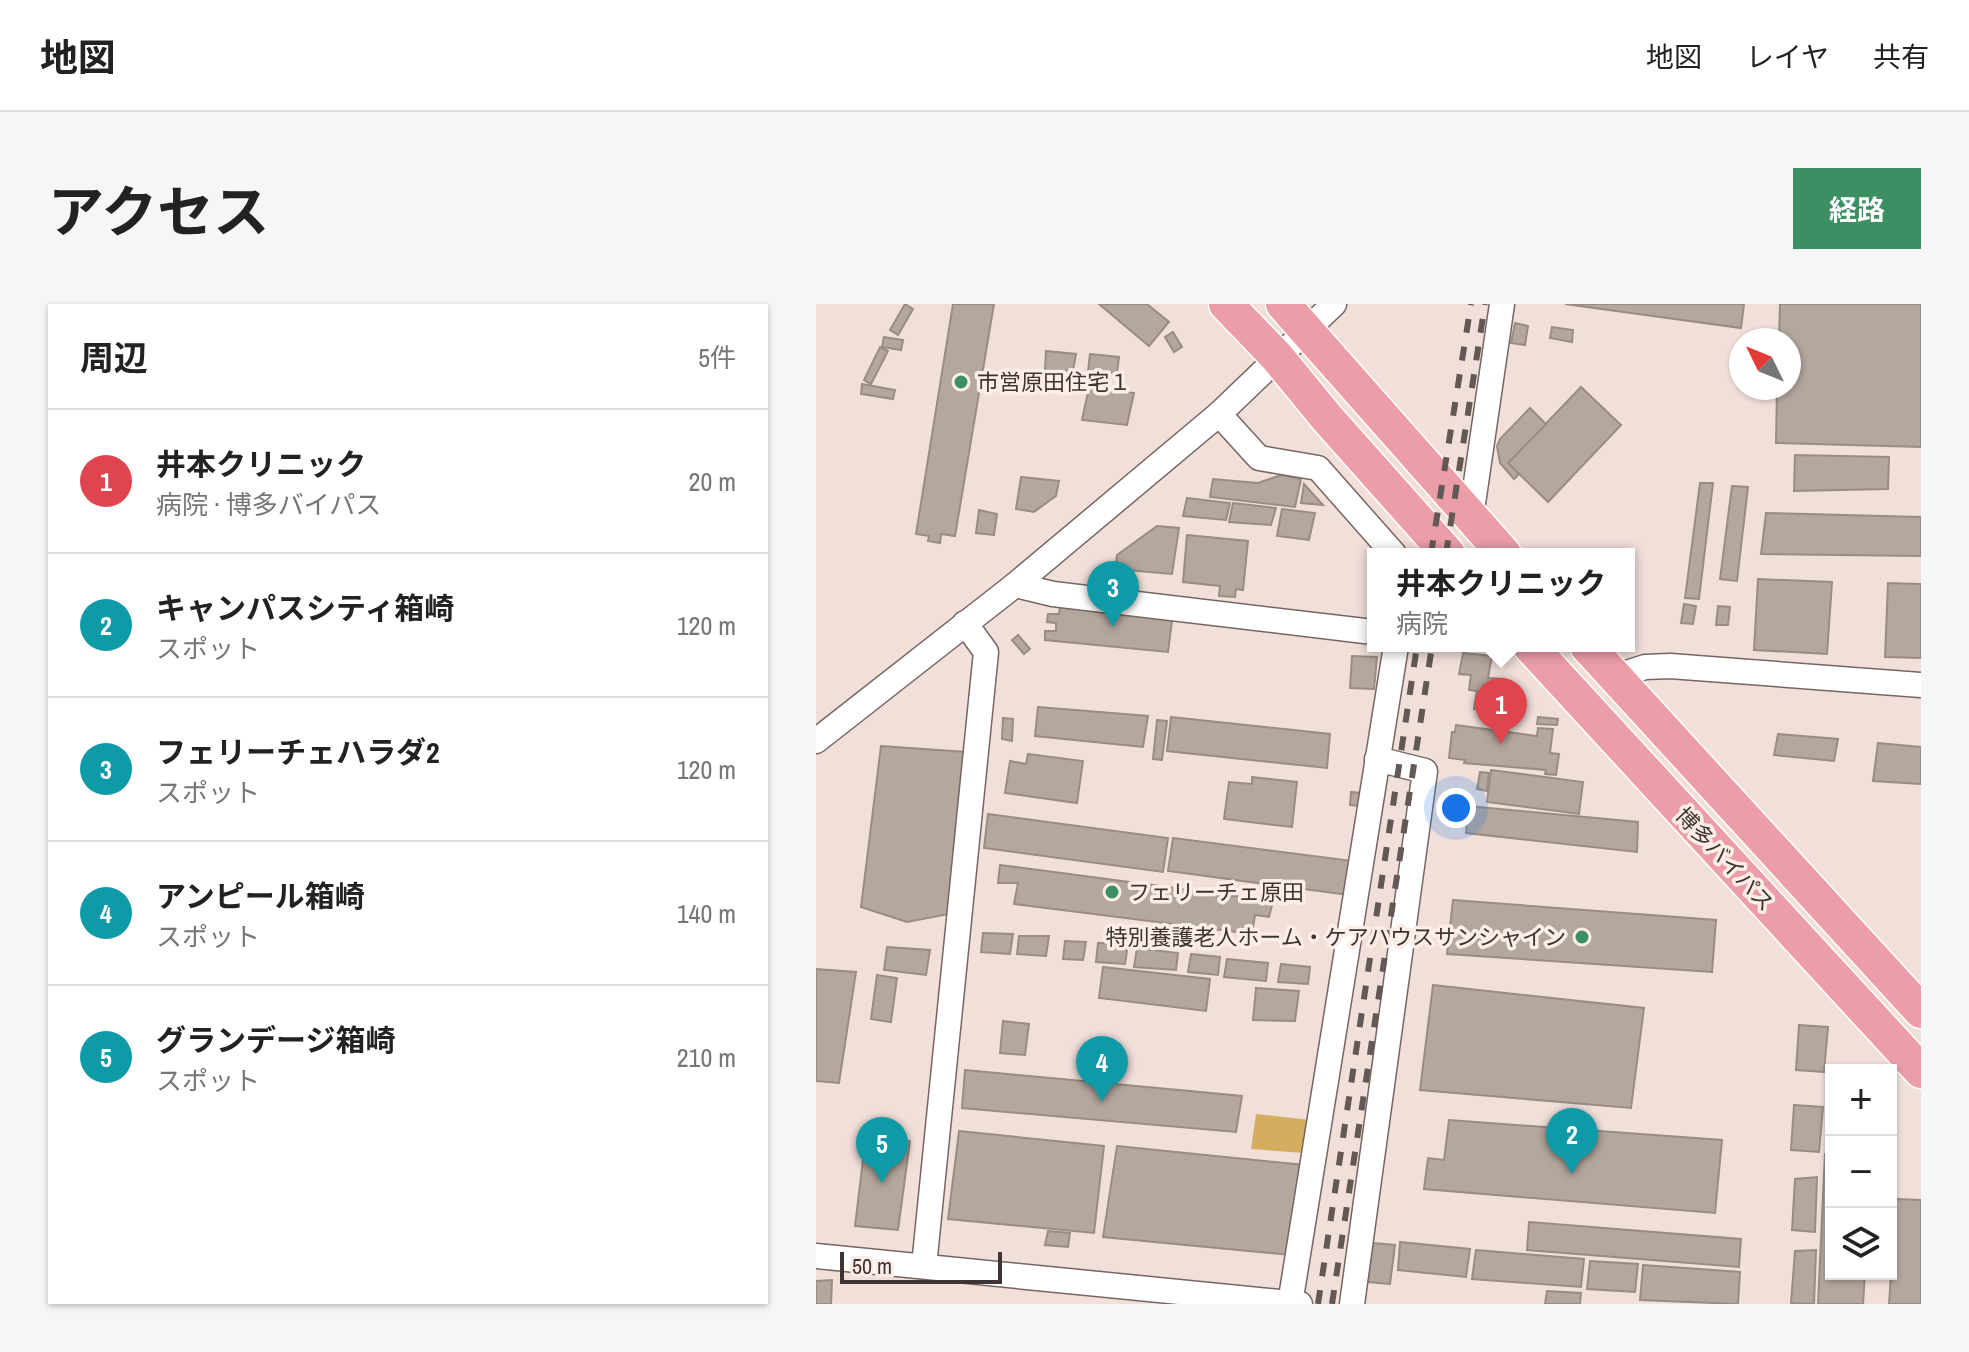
<!DOCTYPE html>
<html lang="ja">
<meta charset="utf-8">
<style>
body{margin:0;font-family:"Archivo Narrow","Noto Sans JP",sans-serif;background:#f6f6f6;color:#222}
.controls{position:absolute;right:24px;bottom:24px;display:grid;overflow:hidden;border-radius:0px;box-shadow:0 2px 6px #0004}
.controls button{width:72px;height:72px;display:grid;place-items:center;padding:0;border:0;border-bottom:2px solid #e0e0e0;background:#fff;color:#222;font:40px sans-serif}
.compass{position:absolute;left:913px;top:24px;width:72px;height:72px;border-radius:50%;background:#fff;box-shadow:0 2px 6px #0004;rotate:313deg}
.scale{position:absolute;left:24px;bottom:20px;width:162px;box-sizing:border-box;padding-left:8px;border:4px solid #3c3533;border-top:0;font-size:22px;line-height:28px;white-space:nowrap;color:#3c3533;-webkit-text-stroke:6px #feece7;paint-order:stroke}
.you{position:absolute;left:640px;top:504px;width:28px;height:28px;margin:-20px;border:6px solid #fff;border-radius:50%;background:#1a73e8;box-shadow:0 0 0 12px #1a73e833}
.badge{display:grid;place-items:center;width:52px;height:52px;border-radius:50%;background:#3b8f62;color:#fff;font-size:26px;font-weight:700}
.pin{position:absolute;translate:-50% -66px;filter:drop-shadow(0 2px 4px #0008)}
.pin::after{content:'';position:absolute;top:42px;width:28px;height:24px;background:inherit;clip-path:polygon(0 0,100% 0,50% 100%)}
.popup{position:absolute;left:551px;top:244px;width:268px;height:104px;box-sizing:border-box;display:grid;place-content:center;border-radius:0px;background:#fff;filter:drop-shadow(0 2px 6px #0005);font-size:26px;white-space:nowrap;color:#767676}
.popup b{font-size:30px;color:#222}
.popup::after{content:'';position:absolute;left:50%;top:100%;margin-left:-16px;border:16px solid transparent;border-top-color:#fff}
.list{margin:0;padding:0;list-style:none}
h2{display:flex;justify-content:space-between;align-items:center;height:104px;margin:0;padding:0 32px;font-size:34px}
h2 small{font-size:26px;font-weight:400;color:#767676}
.list li{display:grid;grid-template-columns:52px 1fr auto;gap:24px;align-items:center;box-sizing:border-box;height:144px;padding:0 32px;border-top:2px solid #e0e0e0}
.list b{display:block;font-size:30px;white-space:nowrap}
.list p{margin:0;font-size:26px;white-space:nowrap;color:#767676}
.list em{font-size:26px;font-style:normal;color:#767676}
.icon{flex:none;width:44px;height:44px;fill:none;stroke:currentColor;stroke-width:2;stroke-linecap:round;stroke-linejoin:round}
.map{position:relative;flex:none;width:1105px;height:1000px;overflow:hidden;border-radius:0px}
header{display:flex;align-items:center;gap:48px;box-sizing:border-box;height:112px;padding:0 40px;background:#fff;border-bottom:2px solid #e0e0e0}
header strong{font-size:38px}
nav{display:flex;gap:44px;margin-inline-start:auto;font-size:28px}
.intro{display:flex;align-items:center;justify-content:space-between;box-sizing:border-box;height:192px;padding:0 48px}
h1{margin:0;font-size:56px}
.button{padding:20px 36px;border-radius:0px;background:#3b8f62;color:#fff;font-size:28px;font-weight:700}
main{display:flex;gap:48px;padding:0 48px}
aside{flex:1;background:#fff;border-radius:0px;box-shadow:0 2px 6px #0004}
.map>svg:first-child{display:block}
.green{fill:#d4ad5f}
.building{fill:#b4a79e;stroke:#998d83;stroke-width:2}
.lines{fill:none;stroke-linecap:round;stroke-linejoin:round}
.minor-casing{stroke:#756662;stroke-width:27}
.highway-casing{stroke:#fff;stroke-width:37}
.minor{stroke:#fff;stroke-width:24}
.highway{stroke:#eb9da8;stroke-width:34}
.rail{stroke:#625956;stroke-width:6;stroke-dasharray:14 14;stroke-linecap:butt}
.poi-dot{fill:#3b8f62;stroke:#feece7;stroke-width:3}
.labels{text-anchor:middle;dominant-baseline:central;stroke-width:7;stroke-linejoin:round;paint-order:stroke}
.poi-label{font-size:22px;fill:#3c3533;stroke:#feece7;text-anchor:start}
.street-label{font-size:22px;fill:#3c3533;stroke:#feece7}
</style>
<header>
<strong>地図</strong>
<nav><a>地図</a><a>レイヤ</a><a>共有</a></nav>
</header>
<div class="intro"><h1>アクセス</h1><a class="button">経路</a></div>
<main>
<aside>
<h2>周辺<small>5件</small></h2>
<ul class="list">
<li><span class="badge" style="background:#e0444e">1</span><div><b>井本クリニック</b><p>病院 · 博多バイパス</p></div><em>20 m</em></li>
<li><span class="badge" style="background:#0f9aa8">2</span><div><b>キャンパスシティ箱崎</b><p>スポット</p></div><em>120 m</em></li>
<li><span class="badge" style="background:#0f9aa8">3</span><div><b>フェリーチェハラダ2</b><p>スポット</p></div><em>120 m</em></li>
<li><span class="badge" style="background:#0f9aa8">4</span><div><b>アンピール箱崎</b><p>スポット</p></div><em>140 m</em></li>
<li><span class="badge" style="background:#0f9aa8">5</span><div><b>グランデージ箱崎</b><p>スポット</p></div><em>210 m</em></li>
</ul>
</aside>
<div class="map">
<svg width="1105" height="1000" viewBox="0 0 1105 1000">
<rect width="100%" height="100%" fill="#f1dfda"/>
<path class="green" d="M 440,810 L 494,816 L 488,849 L 435,845 Z"/>
<g class="building">
<path d="M 89,0 L 97,5 L 82,31 L 74,26 Z"/>
<path d="M 137,0 L 178,0 L 139,232 L 125,230 L 124,239 L 112,237 L 113,232 L 100,230 Z"/>
<path d="M 283,0 L 331,0 L 353,18 L 333,42 Z"/>
<path d="M 749,0 L 928,0 L 925,24 Z"/>
<path d="M 964,0 L 1105,0 L 1105,143 L 960,139 L 961,84 L 973,84 L 973,36 L 963,36 Z"/>
<path d="M 699,19 L 712,22 L 709,41 L 695,39 Z"/>
<path d="M 736,23 L 757,26 L 756,38 L 734,34 Z"/>
<path d="M 357,28 L 366,43 L 358,48 L 349,33 Z"/>
<path d="M 68,33 L 87,36 L 85,46 L 66,43 Z"/>
<path d="M 64,43 L 72,47 L 55,80 L 48,76 Z"/>
<path d="M 230,47 L 260,50 L 257,67 L 229,66 Z"/>
<path d="M 274,50 L 303,53 L 301,69 L 272,68 Z"/>
<path d="M 46,80 L 79,86 L 77,95 L 45,90 Z"/>
<path d="M 273,83 L 318,89 L 311,121 L 266,116 Z"/>
<path d="M 765,83 L 805,121 L 732,198 L 692,159 Z"/>
<path d="M 714,104 L 730,120 L 692,159 L 703,170 L 698,175 L 684,159 L 681,142 L 684,135 Z"/>
<path d="M 979,151 L 1073,153 L 1072,185 L 978,187 Z"/>
<path d="M 465,171 L 485,175 L 479,203 L 394,193 L 397,175 L 442,179 Z"/>
<path d="M 205,173 L 243,177 L 240,192 L 218,208 L 200,205 Z"/>
<path d="M 884,179 L 897,179 L 883,295 L 869,294 Z"/>
<path d="M 488,180 L 507,201 L 485,199 Z"/>
<path d="M 916,182 L 932,183 L 921,277 L 904,275 Z"/>
<path d="M 371,194 L 414,199 L 410,216 L 367,212 Z"/>
<path d="M 417,199 L 460,204 L 455,221 L 413,218 Z"/>
<path d="M 466,205 L 499,209 L 493,236 L 461,232 Z"/>
<path d="M 163,206 L 181,210 L 178,231 L 160,229 Z"/>
<path d="M 950,209 L 1105,213 L 1105,252 L 945,250 Z"/>
<path d="M 341,222 L 363,224 L 356,270 L 299,265 L 301,251 Z"/>
<path d="M 371,231 L 432,237 L 427,286 L 420,285 L 419,293 L 403,292 L 404,282 L 367,278 Z"/>
<path d="M 942,275 L 1016,278 L 1011,350 L 938,346 Z"/>
<path d="M 1072,279 L 1105,280 L 1105,354 L 1069,353 Z"/>
<path d="M 245,297 L 357,309 L 352,348 L 229,336 L 229,327 L 240,327 L 240,319 L 231,318 L 232,310 L 243,310 Z"/>
<path d="M 868,300 L 880,302 L 877,320 L 865,319 Z"/>
<path d="M 902,302 L 914,303 L 912,321 L 900,321 Z"/>
<path d="M 202,331 L 214,345 L 208,350 L 196,336 Z"/>
<path d="M 647,349 L 676,352 L 672,374 L 687,375 L 685,391 L 701,394 L 698,408 L 658,405 L 661,387 L 653,386 L 655,371 L 643,370 Z"/>
<path d="M 536,352 L 561,353 L 558,385 L 534,384 Z"/>
<path d="M 222,403 L 332,412 L 327,443 L 219,432 Z"/>
<path d="M 355,413 L 514,430 L 511,464 L 351,447 Z"/>
<path d="M 722,413 L 742,415 L 741,421 L 721,420 Z"/>
<path d="M 187,414 L 197,415 L 196,437 L 186,435 Z"/>
<path d="M 341,416 L 351,417 L 346,456 L 337,455 Z"/>
<path d="M 640,421 L 721,432 L 722,424 L 737,425 L 734,449 L 743,450 L 740,471 L 729,470 L 730,466 L 648,459 L 649,456 L 633,454 L 636,428 L 639,428 Z"/>
<path d="M 962,430 L 1022,435 L 1018,457 L 958,451 Z"/>
<path d="M 1062,439 L 1105,443 L 1105,480 L 1057,477 Z"/>
<path d="M 65,442 L 150,448 L 133,610 L 91,618 L 45,603 Z"/>
<path d="M 212,450 L 267,457 L 261,499 L 189,489 L 194,457 L 210,460 Z"/>
<path d="M 675,466 L 767,478 L 763,510 L 671,498 Z"/>
<path d="M 664,468 L 673,469 L 671,487 L 661,485 Z"/>
<path d="M 436,473 L 481,478 L 476,523 L 408,515 L 413,478 L 436,480 Z"/>
<path d="M 535,488 L 545,489 L 544,502 L 534,501 Z"/>
<path d="M 652,502 L 822,518 L 821,548 L 650,529 Z"/>
<path d="M 172,510 L 352,534 L 347,568 L 168,544 Z"/>
<path d="M 357,534 L 537,557 L 532,591 L 352,567 Z"/>
<path d="M 184,561 L 457,597 L 453,613 L 439,611 L 436,630 L 198,600 L 202,579 L 182,579 Z"/>
<path d="M 637,596 L 900,616 L 896,668 L 631,650 Z"/>
<path d="M 167,629 L 197,630 L 194,650 L 165,648 Z"/>
<path d="M 203,632 L 233,632 L 230,652 L 201,650 Z"/>
<path d="M 249,637 L 270,638 L 267,656 L 247,655 Z"/>
<path d="M 282,639 L 312,640 L 309,660 L 280,658 Z"/>
<path d="M 71,643 L 114,646 L 110,671 L 68,666 Z"/>
<path d="M 321,644 L 362,649 L 360,666 L 318,663 Z"/>
<path d="M 375,650 L 404,653 L 402,671 L 372,668 Z"/>
<path d="M 411,655 L 452,659 L 450,677 L 408,673 Z"/>
<path d="M 465,660 L 494,663 L 492,680 L 462,678 Z"/>
<path d="M 287,663 L 394,675 L 390,707 L 283,694 Z"/>
<path d="M 0,665 L 40,668 L 23,779 L 0,777 Z"/>
<path d="M 61,671 L 81,674 L 75,718 L 55,715 Z"/>
<path d="M 617,681 L 828,704 L 815,804 L 604,786 Z"/>
<path d="M 440,684 L 483,687 L 479,717 L 437,716 Z"/>
<path d="M 187,717 L 213,720 L 209,751 L 184,749 Z"/>
<path d="M 983,721 L 1012,723 L 1008,768 L 980,766 Z"/>
<path d="M 149,766 L 426,792 L 420,828 L 146,804 Z"/>
<path d="M 978,801 L 1007,803 L 1003,848 L 975,846 Z"/>
<path d="M 633,816 L 906,836 L 899,909 L 608,885 L 612,854 L 628,856 Z"/>
<path d="M 143,827 L 288,842 L 278,929 L 132,915 Z"/>
<path d="M 50,831 L 94,837 L 82,926 L 39,922 Z"/>
<path d="M 301,842 L 488,861 L 474,951 L 287,933 Z"/>
<path d="M 1009,850 L 1015,850 L 1015,970 L 1049,970 L 1047,1000 L 1002,1000 Z"/>
<path d="M 1001,873 L 999,928 L 976,926 L 979,875 Z"/>
<path d="M 1080,895 L 1105,896 L 1105,1000 L 1073,1000 Z"/>
<path d="M 713,918 L 925,935 L 923,963 L 711,946 Z"/>
<path d="M 232,927 L 254,929 L 252,943 L 229,941 Z"/>
<path d="M 584,938 L 654,945 L 650,973 L 582,966 Z"/>
<path d="M 557,939 L 579,941 L 574,980 L 552,978 Z"/>
<path d="M 660,946 L 768,955 L 765,983 L 656,975 Z"/>
<path d="M 1000,946 L 998,1000 L 975,999 L 979,947 Z"/>
<path d="M 774,957 L 822,960 L 819,988 L 771,985 Z"/>
<path d="M 827,961 L 924,968 L 922,1000 L 824,996 Z"/>
<path d="M 16,976 L 15,1000 L 0,1000 L 0,977 Z"/>
<path d="M 731,987 L 765,989 L 764,1000 L 729,1000 Z"/>
</g>
<g class="lines">
<defs>
<g id="minor">
<path d="M 403,110 L 443,154 L 502,164 L 578,250"/>
<path d="M 655,213 L 686,0"/>
<path d="M 199,281 L 237,290 L 557,328"/>
<path d="M 798,373 L 829,363 L 854,362 L 1105,381"/>
<path d="M 0,437 L 199,281 L 403,110 L 518,0"/>
<path d="M 0,952 L 484,1000"/>
<path d="M 108,962 L 170,348 L 149,319"/>
<path d="M 474,1000 L 580,342"/>
<path d="M 536,1000 L 609,467 L 561,455"/>
</g>
<g id="highway">
<path d="M 410,0 L 461,53 L 511,114 L 632,250"/>
<path d="M 467,0 L 688,250"/>
<path d="M 714,342 L 1105,767"/>
<path d="M 771,342 L 1105,707"/>
</g>
</defs>
<use href="#minor" class="minor-casing"/>
<use href="#highway" class="highway-casing"/>
<use href="#minor" class="minor"/>
<use href="#highway" class="highway"/>
<g class="rail">
<path d="M 615,250 L 655,0"/>
<path d="M 630,250 L 669,0"/>
<path d="M 502,1000 L 601,342"/>
<path d="M 516,1000 L 616,342"/>
</g>
</g>
<g class="poi-dot">
<circle cx="145" cy="78" r="8"/>
<circle cx="296" cy="588" r="8"/>
<circle cx="766" cy="633" r="8"/>
</g>
<g class="labels">
<g class="poi-label">
<text x="161" y="78">市営原田住宅１</text>
<text x="312" y="588">フェリーチェ原田</text>
<text x="750" y="633" text-anchor="end">特別養護老人ホーム・ケアハウスサンシャイン</text>
</g>
<g class="street-label">
<text transform="translate(909 555) rotate(47)">博多バイパス</text>
</g>
</g>
</svg>
<div class="controls">
<button>+</button>
<button>−</button>
<button><svg class="icon" aria-label="layers" viewBox="0 0 24 24"><path d="M12 4l9 5-9 5-9-5zM3 14l9 5 9-5"/></svg></button>
</div>
<svg class="compass" viewBox="-18 -18 36 36"><path d="M0-13l5 13h-10z" fill="#e53935"/><path d="M0 13l5-13h-10z" fill="#767676"/></svg>
<div class="scale">50 m</div>
<div class="you"></div>
<div class="pin badge" style="left:685px;top:440px;background:#e0444e">1</div>
<div class="popup"><b>井本クリニック</b>病院</div>
<div class="pin badge" style="left:756px;top:870px;background:#0f9aa8">2</div>
<div class="pin badge" style="left:297px;top:323px;background:#0f9aa8">3</div>
<div class="pin badge" style="left:286px;top:798px;background:#0f9aa8">4</div>
<div class="pin badge" style="left:66px;top:879px;background:#0f9aa8">5</div>
</div>
</main>
